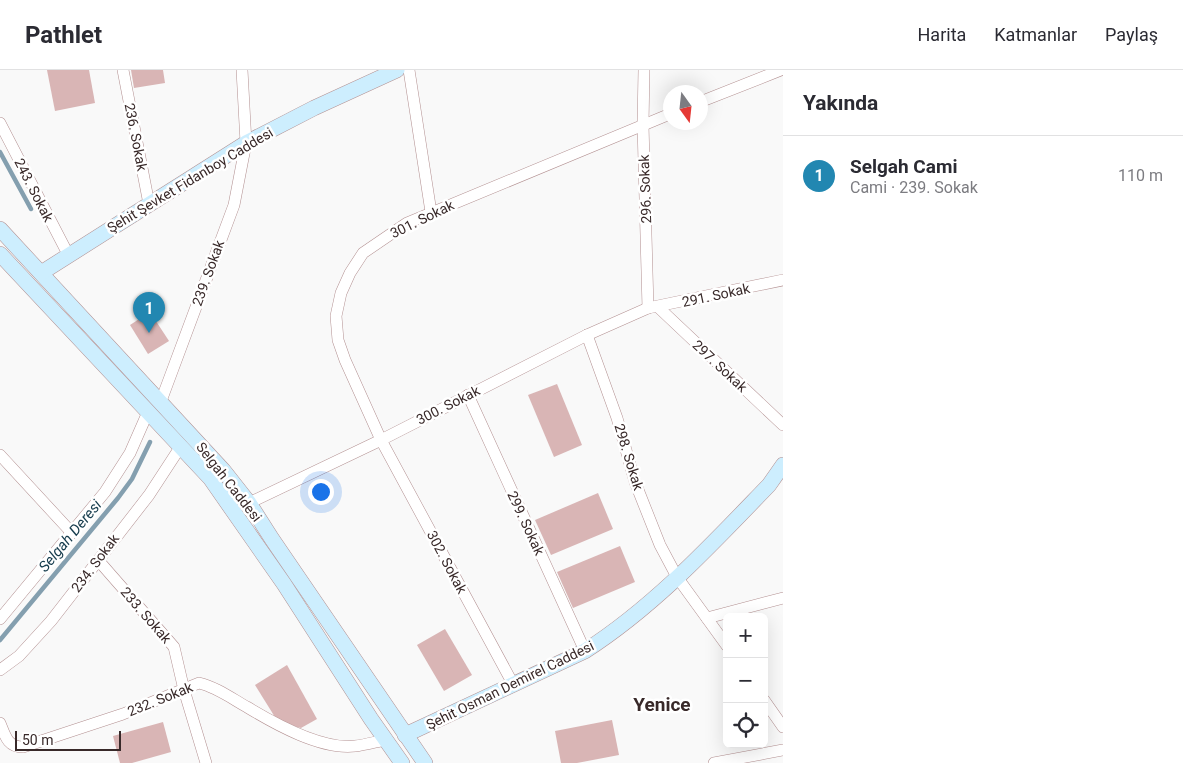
<!DOCTYPE html>
<html lang="tr">
<meta charset="utf-8">
<style>
body{margin:0;font-family:Roboto,sans-serif;background:#f2f2f3;color:#2b2b33}
.controls{position:absolute;right:15px;bottom:15px;display:grid;overflow:hidden;border-radius:8px;box-shadow:0 5px 20px #0002}
.controls button{width:45px;height:45px;display:grid;place-items:center;padding:0;border:0;border-bottom:1px solid #e1e1e2;background:#fff;color:#2b2b33;font:25px sans-serif}
.compass{position:absolute;left:663px;top:15px;width:45px;height:45px;border-radius:50%;background:#fff;box-shadow:0 5px 20px #0002;rotate:165deg}
.scale{position:absolute;left:15px;bottom:12px;width:106px;box-sizing:border-box;padding-left:5px;border:2px solid #382929;border-top:0;font-size:14px;line-height:18px;white-space:nowrap;color:#382929;-webkit-text-stroke:4px #fff;paint-order:stroke}
.you{position:absolute;left:320px;top:421px;width:18px;height:18px;margin:-12px;border:4px solid #fff;border-radius:50%;background:#1a73e8;box-shadow:0 0 0 8px #1a73e833}
.badge{display:grid;place-items:center;width:32px;height:32px;border-radius:50%;background:#2287b1;color:#fff;font-size:16px;font-weight:700}
.pin{position:absolute;translate:-50% -41px;filter:drop-shadow(0 1px 2px #0008)}
.pin::after{content:'';position:absolute;top:26px;width:18px;height:15px;background:inherit;clip-path:polygon(0 0,100% 0,50% 100%)}
.list{margin:0;padding:0;list-style:none}
h2{display:flex;justify-content:space-between;align-items:center;height:65px;margin:0;padding:0 20px;font-size:21px}
h2 small{font-size:16px;font-weight:400;color:#7c7c81}
.list li{display:grid;grid-template-columns:32px 1fr auto;gap:15px;align-items:center;box-sizing:border-box;height:80px;padding:0 20px;border-top:1px solid #e1e1e2}
.list b{display:block;font-size:19px;white-space:nowrap}
.list p{margin:0;font-size:16px;white-space:nowrap;color:#7c7c81}
.list em{font-size:16px;font-style:normal;color:#7c7c81}
.icon{flex:none;width:28px;height:28px;fill:none;stroke:currentColor;stroke-width:2;stroke-linecap:round;stroke-linejoin:round}
.map{position:relative;flex:none;width:783px;height:693px;overflow:hidden}
header{display:flex;align-items:center;gap:30px;box-sizing:border-box;height:70px;padding:0 25px;background:#fff;border-bottom:1px solid #e1e1e2}
header strong{font-size:24px}
nav{display:flex;gap:28px;margin-inline-start:auto;font-size:18px}
main{display:flex}
aside{flex:1;background:#fff}
.map>svg:first-child{display:block}
.lines{fill:none;stroke-linecap:round;stroke-linejoin:round}
.stream{stroke:#849faf;stroke-width:4.5}
.building{fill:#d9b5b5}
.street-casing{stroke:#b39091;stroke-width:12}
.secondary-casing{stroke:#b39091;stroke-width:16}
.street{stroke:#fff;stroke-width:11}
.secondary{stroke:#cdeefe;stroke-width:15}
.labels{text-anchor:middle;dominant-baseline:central;stroke-width:5;stroke-linejoin:round;paint-order:stroke}
.street-label{font-size:14px;fill:#382929;stroke:#fff}
.water-label{font-size:15px;font-style:italic;fill:#153b4c;stroke:#fff}
.district-label{font-size:19px;font-weight:bold;fill:#382929;stroke:#fff}
</style>
<header>
<strong>Pathlet</strong>
<nav><a>Harita</a><a>Katmanlar</a><a>Paylaş</a></nav>
</header>
<main>
<div class="map">
<svg width="783" height="693" viewBox="0 0 783 693">
<rect width="100%" height="100%" fill="#f9f9f9"/>
<g class="lines">
<g class="stream">
<path d="M 0,82 L 31,139"/>
<path d="M 0,570 L 118,428 L 132,409 L 150,372"/>
</g>
</g>
<g class="building">
<path d="M 47,0 L 89,0 L 95,33 L 55,41 Z"/>
<path d="M 131,0 L 163,0 L 165,13 L 134,18 Z"/>
<path d="M 150,242 L 169,271 L 148,284 L 130,255 Z"/>
<path d="M 557,314 L 582,375 L 554,387 L 528,325 Z"/>
<path d="M 598,423 L 613,459 L 551,485 L 535,450 Z"/>
<path d="M 620,476 L 635,512 L 573,538 L 557,502 Z"/>
<path d="M 445,559 L 472,605 L 444,621 L 417,575 Z"/>
<path d="M 287,595 L 317,649 L 301,658 L 278,652 L 255,615 Z"/>
<path d="M 612,650 L 619,685 L 577,693 L 561,693 L 555,661 Z"/>
<path d="M 163,652 L 171,682 L 132,693 L 120,693 L 113,666 Z"/>
</g>
<g class="lines">
<defs>
<g id="street">
<path d="M 123,0 L 149,134"/>
<path d="M 409,0 L 431,142"/>
<path d="M 644,0 L 643,55 L 648,238"/>
<path d="M 700,32 L 781,0"/>
<path d="M 0,53 L 69,186"/>
<path d="M 658,237 L 783,355"/>
<path d="M 587,265 L 617,348 L 635,412 L 660,475 L 677,507 L 727,576"/>
<path d="M 468,325 L 585,581"/>
<path d="M 161,331 L 234,135 L 246,73 L 242,0"/>
<path d="M 0,385 L 72,463"/>
<path d="M 249,433 L 381,370 L 587,265 L 648,238 L 783,210"/>
<path d="M 98,490 L 174,577 L 184,620 L 206,693"/>
<path d="M 707,548 L 783,528"/>
<path d="M 0,549 L 105,422 L 130,383 L 148,342"/>
<path d="M 0,600 L 19,586 L 51,551 L 149,425 L 181,376"/>
<path d="M 513,614 L 381,370 L 345,290 L 338,270 L 336,246 L 341,223 L 350,203 L 363,183 L 407,153 L 670,44"/>
<path d="M 764,630 L 783,657"/>
<path d="M 0,653 C 5,665 7,677 23,677 L 123,644 L 199,613 C 216,617 231,628 247,637 C 275,654 321,680 355,676 C 365,675 375,672 385,670"/>
<path d="M 714,693 L 783,680"/>
</g>
<g id="secondary">
<path d="M 0,159 L 223,400 L 249,433 L 272,469 L 425,693"/>
<path d="M 0,184 L 210,408 L 284,514 L 371,649 L 402,693"/>
<path d="M 41,203 L 246,73 L 314,38 L 397,0"/>
<path d="M 405,665 L 585,581 C 655,536 712,474 769,415 L 783,395"/>
</g>
</defs>
<use href="#street" class="street-casing"/>
<use href="#secondary" class="secondary-casing"/>
<use href="#street" class="street"/>
<use href="#secondary" class="secondary"/>
</g>
<g class="labels">
<g class="street-label">
<text transform="translate(136 67) rotate(79)">236. Sokak</text>
<text transform="translate(190 110) rotate(-31)">Şehit Şevket Fidanboy Caddesi</text>
<text transform="translate(645 119) rotate(-92)">296. Sokak</text>
<text transform="translate(34 120) rotate(63)">243. Sokak</text>
<text transform="translate(422 149) rotate(-26)">301. Sokak</text>
<text transform="translate(208 203) rotate(-70)">239. Sokak</text>
<text transform="translate(716 225) rotate(-12)">291. Sokak</text>
<text transform="translate(720 296) rotate(43)">297. Sokak</text>
<text transform="translate(448 335) rotate(-27)">300. Sokak</text>
<text transform="translate(629 387) rotate(73)">298. Sokak</text>
<text transform="translate(229 412) rotate(52)">Selgah Caddesi</text>
<text transform="translate(526 453) rotate(65)">299. Sokak</text>
<text transform="translate(447 492) rotate(62)">302. Sokak</text>
<text transform="translate(95 493) rotate(-53)">234. Sokak</text>
<text transform="translate(146 545) rotate(49)">233. Sokak</text>
<text transform="translate(510 615) rotate(-26)">Şehit Osman Demirel Caddesi</text>
<text transform="translate(160 629) rotate(-22)">232. Sokak</text>
</g>
<g class="water-label">
<text transform="translate(70 466) rotate(-50)">Selgah Deresi</text>
</g>
<g class="district-label">
<text x="662" y="634">Yenice</text>
</g>
</g>
</svg>
<div class="controls">
<button>+</button>
<button>−</button>
<button><svg class="icon" aria-label="locate" viewBox="0 0 24 24"><circle cx="12" cy="12" r="6"/><path d="M12 2v4M12 18v4M2 12h4M18 12h4"/></svg></button>
</div>
<svg class="compass" viewBox="-18 -18 36 36"><path d="M0-13l5 13h-10z" fill="#e53935"/><path d="M0 13l5-13h-10z" fill="#7c7c81"/></svg>
<div class="scale">50 m</div>
<div class="you"></div>
<div class="pin badge" style="left:149px;top:263px">1</div>
</div>
<aside>
<h2>Yakında<small></small></h2>
<ul class="list">
<li><span class="badge">1</span><div><b>Selgah Cami</b><p>Cami · 239. Sokak</p></div><em>110 m</em></li>
</ul>
</aside>
</main>
